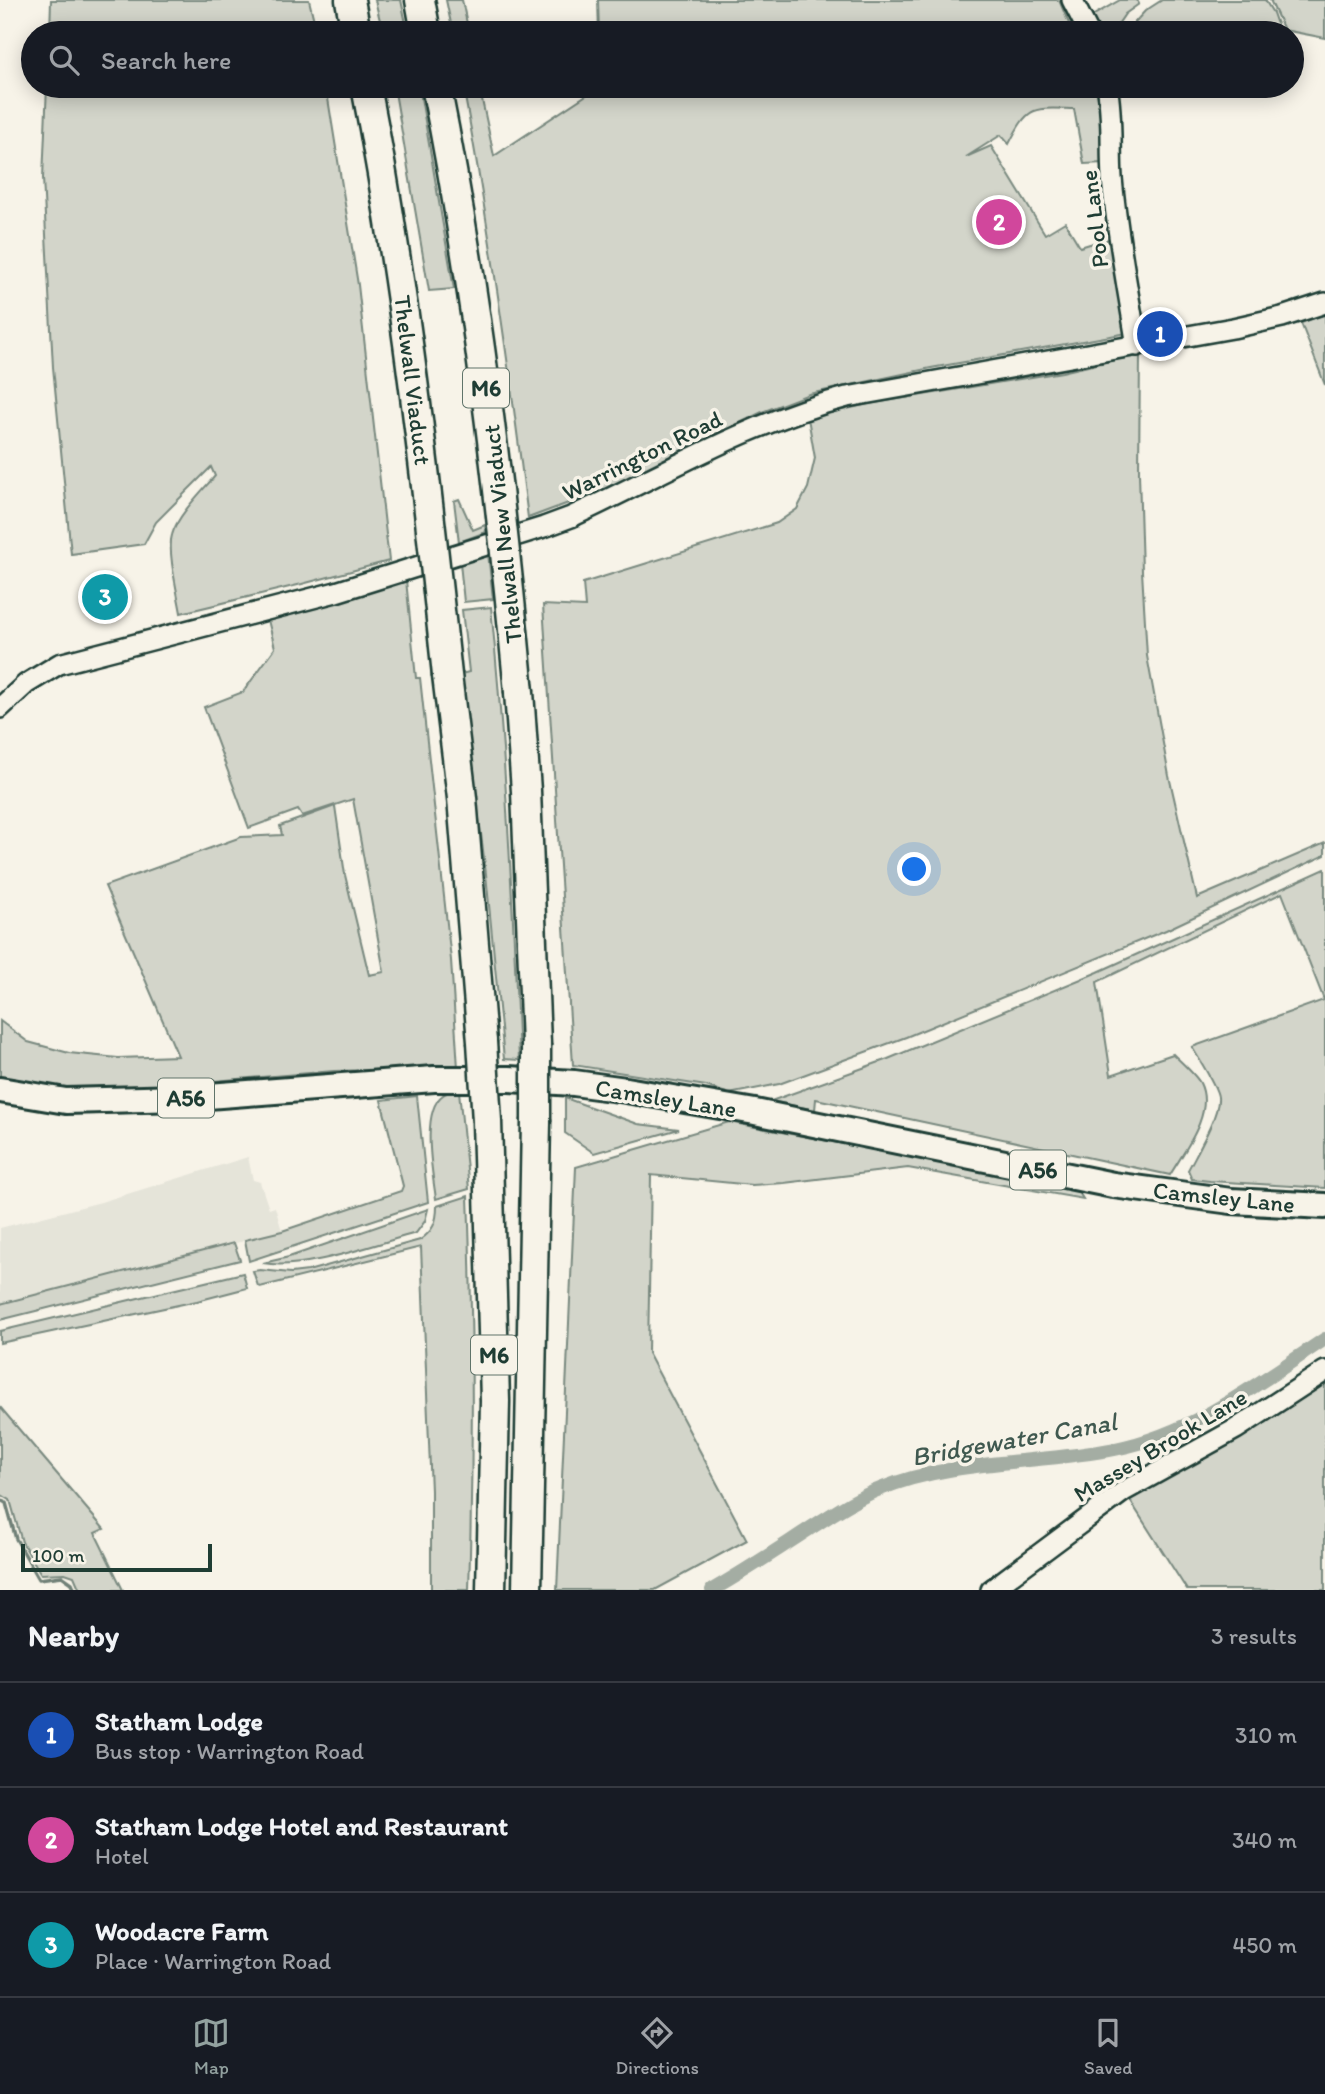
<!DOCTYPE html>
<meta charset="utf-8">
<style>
body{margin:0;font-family:Itim,sans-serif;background:#20242c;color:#f1f3f6}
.scale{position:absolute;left:21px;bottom:18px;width:191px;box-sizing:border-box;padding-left:7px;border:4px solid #1f3d34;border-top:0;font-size:19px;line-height:24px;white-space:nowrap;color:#1f3d34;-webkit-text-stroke:5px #f7f3e8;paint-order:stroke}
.you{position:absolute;left:915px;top:870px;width:24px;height:24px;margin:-18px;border:5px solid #fff;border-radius:50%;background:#1a73e8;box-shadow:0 0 0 10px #1a73e833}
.badge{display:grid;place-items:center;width:46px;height:46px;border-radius:50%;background:#92a19f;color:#fff;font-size:23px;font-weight:700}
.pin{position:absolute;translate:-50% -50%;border:4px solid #fff;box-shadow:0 2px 7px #0006}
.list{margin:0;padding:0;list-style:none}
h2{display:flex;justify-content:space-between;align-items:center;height:91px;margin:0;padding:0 28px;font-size:30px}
h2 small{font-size:23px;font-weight:400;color:#9ea1a6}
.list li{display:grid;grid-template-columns:46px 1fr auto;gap:21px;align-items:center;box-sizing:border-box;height:105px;padding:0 28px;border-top:2px solid #363941}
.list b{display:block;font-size:26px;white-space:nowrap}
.list p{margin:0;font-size:23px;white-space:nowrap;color:#9ea1a6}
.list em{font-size:23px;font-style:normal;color:#9ea1a6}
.icon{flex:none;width:38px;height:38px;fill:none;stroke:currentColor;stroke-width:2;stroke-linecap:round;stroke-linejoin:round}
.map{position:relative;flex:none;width:1325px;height:1590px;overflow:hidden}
.search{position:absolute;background:#171b24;box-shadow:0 4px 18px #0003;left:21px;right:21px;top:21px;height:77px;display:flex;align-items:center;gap:18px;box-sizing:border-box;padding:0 24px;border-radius:38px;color:#9ea1a6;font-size:26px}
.sheet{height:406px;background:#171b24}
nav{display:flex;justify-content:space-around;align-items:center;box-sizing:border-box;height:98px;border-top:2px solid #363941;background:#171b24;font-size:19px;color:#9ea1a6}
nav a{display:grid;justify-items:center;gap:4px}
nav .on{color:#92a19f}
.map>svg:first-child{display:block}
.built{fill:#e5e4d9}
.green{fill:#d3d5ca;stroke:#79897f;stroke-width:2}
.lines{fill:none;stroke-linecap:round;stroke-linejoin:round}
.stream{stroke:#6f8077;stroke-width:3.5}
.canal{stroke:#a4ada3;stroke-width:14}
.minor-casing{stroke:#1f3d34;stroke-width:24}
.major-casing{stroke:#1f3d34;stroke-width:30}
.highway-casing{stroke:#1f3d34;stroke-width:33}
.minor{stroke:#f7f3e8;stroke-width:19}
.major{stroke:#f7f3e8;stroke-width:24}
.highway{stroke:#f7f3e8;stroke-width:28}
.highway-bridge-casing{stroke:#1f3d34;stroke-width:33;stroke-linecap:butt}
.highway-bridge{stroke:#f7f3e8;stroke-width:28}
.labels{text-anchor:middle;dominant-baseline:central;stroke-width:7;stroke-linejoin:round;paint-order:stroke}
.shield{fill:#f7f3e8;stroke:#60746a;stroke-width:2}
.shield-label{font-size:23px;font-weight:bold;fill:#1f3d34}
.street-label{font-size:24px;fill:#1f3d34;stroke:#f7f3e8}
.water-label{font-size:26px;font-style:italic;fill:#405950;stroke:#f7f3e8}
</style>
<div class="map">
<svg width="1325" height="1590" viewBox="0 0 1325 1590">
<rect width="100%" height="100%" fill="#f7f3e8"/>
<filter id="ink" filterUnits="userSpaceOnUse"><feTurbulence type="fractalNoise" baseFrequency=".0143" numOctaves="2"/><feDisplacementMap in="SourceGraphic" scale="14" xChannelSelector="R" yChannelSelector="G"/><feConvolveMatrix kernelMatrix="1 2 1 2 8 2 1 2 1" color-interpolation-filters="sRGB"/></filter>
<g filter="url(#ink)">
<path class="built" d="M 248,1157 L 253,1180 L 260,1182 L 269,1209 L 275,1207 L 282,1231 L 0,1304 L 0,1228 L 101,1202 Z"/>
<g class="green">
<path d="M 51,0 L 309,0 L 317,33 L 50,33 Z"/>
<path d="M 375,0 L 401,0 L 408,33 L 383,33 Z"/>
<path d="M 446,0 L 462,0 L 469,33 L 453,33 Z"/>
<path d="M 598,0 L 1059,0 L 1073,33 L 599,33 Z"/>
<path d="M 1120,0 L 1137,0 L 1139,4 L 1125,14 L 1112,33 L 1093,33 L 1087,19 Z"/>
<path d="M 1162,0 L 1265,0 L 1273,13 L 1280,33 L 1125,33 L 1145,11 Z"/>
<path d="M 1270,0 L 1325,0 L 1325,38 L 1284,30 Z"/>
<path d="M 47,86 L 326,86 L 358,285 L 389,561 L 302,584 L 181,613 C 178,595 167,551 172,535 C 177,516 202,491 215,476 L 211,467 L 156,522 L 144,544 L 71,554 L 53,367 L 43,178 Z"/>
<path d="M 394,86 L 419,86 L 454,289 L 429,291 Z"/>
<path d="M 463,86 L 479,86 L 494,156 L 600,86 L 1096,86 L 1100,99 L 1104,163 L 1084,164 L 1074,109 C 1032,108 1029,105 1009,144 L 1001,135 L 966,157 L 991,146 L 1045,234 L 1065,222 L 1080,247 L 1103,240 L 1115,239 L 1133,332 L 931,368 L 809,394 L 762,412 L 609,488 L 528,518 C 510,373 490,229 463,86 Z"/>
<path d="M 1325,314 L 1325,385 L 1301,323 Z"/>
<path d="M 1140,354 L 1139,473 L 1142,571 L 1147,656 L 1169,776 L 1197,898 L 1325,843 L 1325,855 L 1166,930 L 906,1037 L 779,1084 L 729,1094 L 706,1086 L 573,1065 L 543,605 L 585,607 L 583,583 L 777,523 L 797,509 L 808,488 L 815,458 L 808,418 L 868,404 L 1062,372 Z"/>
<path d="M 459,499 L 473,530 L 485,525 L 486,532 L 459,542 L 454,501 Z"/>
<path d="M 488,553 L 493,599 L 464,602 L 460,563 Z"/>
<path d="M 406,580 L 416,678 L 420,678 L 451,960 L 458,1068 L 334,1071 L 167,1085 L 65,1089 L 23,1084 L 0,1078 L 0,1021 L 28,1042 L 69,1053 L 118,1058 L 178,1056 L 105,886 L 241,837 L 282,835 L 280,826 L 335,806 L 345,875 L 369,975 L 384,972 L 353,799 L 302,816 L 298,810 L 249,828 L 204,707 L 243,692 L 275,648 L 268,620 Z"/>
<path d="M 491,607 C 506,757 513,908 519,1060 L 504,1059 L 486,874 L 461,674 L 469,672 L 462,610 Z"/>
<path d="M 1325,869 L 1325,1188 L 1210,1181 L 1192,1179 L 1188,1170 C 1196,1154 1220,1114 1218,1097 C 1217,1086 1198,1058 1192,1047 L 1324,1000 L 1282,893 L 1097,982 L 1111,1075 L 1173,1054 C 1180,1061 1195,1074 1200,1083 C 1215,1113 1184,1151 1170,1175 L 816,1099 L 815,1110 L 771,1101 L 888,1059 L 1098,972 Z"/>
<path d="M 459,1091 L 469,1189 L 436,1199 C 433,1175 420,1111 443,1095 C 447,1092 453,1092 459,1091 Z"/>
<path d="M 417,1096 L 428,1202 L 249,1261 L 245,1240 L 282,1231 L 401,1191 L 403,1186 L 381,1100 Z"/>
<path d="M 565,1098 L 638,1124 L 679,1129 L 594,1153 L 565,1133 Z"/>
<path d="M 729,1122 L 1077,1189 L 1083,1199 L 908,1168 L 784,1183 L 752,1185 L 651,1175 L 648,1353 L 747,1540 L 655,1590 L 557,1590 L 576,1167 Z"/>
<path d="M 468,1196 C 473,1327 473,1458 469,1590 L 431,1590 L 431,1491 L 421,1247 L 260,1287 L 258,1286 L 253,1271 L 260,1270 L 291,1273 L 308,1271 L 420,1240 C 433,1231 437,1222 437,1206 Z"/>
<path d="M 428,1209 L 425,1221 L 416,1233 C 375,1244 303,1271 263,1263 L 289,1257 Z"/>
<path d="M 234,1243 L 240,1260 L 0,1320 L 0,1304 Z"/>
<path d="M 243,1273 L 247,1288 L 197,1301 L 0,1343 L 0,1331 Z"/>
<path d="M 1325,1376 L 1325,1590 L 1187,1590 L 1124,1491 Z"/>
<path d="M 0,1407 L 104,1529 L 95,1533 L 123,1590 L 80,1590 L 74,1576 L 65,1573 L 41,1574 L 22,1542 L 10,1500 L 0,1494 Z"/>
</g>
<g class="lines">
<path class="stream" d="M 0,1500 L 6,1503 L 16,1539 L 39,1579 L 62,1576 L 72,1583 L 75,1590"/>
<path class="canal" d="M 712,1590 C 749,1569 784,1545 820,1522 C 839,1510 859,1497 880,1489 C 953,1459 1038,1464 1115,1449 C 1193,1434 1260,1382 1325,1339"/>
<defs>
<g id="minor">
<path d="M 1072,0 L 1089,33"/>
<path d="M 1107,86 C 1113,116 1110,148 1112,178 C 1117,235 1128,290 1137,346"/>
<path d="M 0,708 L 26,684 L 59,664 L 336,592 L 544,527 L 571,517 C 662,475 749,422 847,397 L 1233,328 L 1282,317 L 1325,303"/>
<path d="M 991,1590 L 1124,1491 L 1236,1429 L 1325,1371"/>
</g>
<path id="major" d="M 0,1090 L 66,1101 L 182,1098 L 434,1079 L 509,1079 L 574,1083 L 626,1090 L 755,1112 L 1113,1185 L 1231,1201 L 1325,1206"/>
<g id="highway">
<path d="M 350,0 L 356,33"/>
<path d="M 420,0 L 426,33"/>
<path d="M 447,675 L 462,798 L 482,1042"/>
<path d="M 519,692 L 526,791 L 536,1044"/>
<path d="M 487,1121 L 495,1401 L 491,1590"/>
<path d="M 527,1590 L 536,1122"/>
</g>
</defs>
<use href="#minor" class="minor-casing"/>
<use href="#major" class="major-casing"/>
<use href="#highway" class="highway-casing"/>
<use href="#minor" class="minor"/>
<use href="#major" class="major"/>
<use href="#highway" class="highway"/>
<defs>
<g id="highway-bridge">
<path d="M 366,86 C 404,281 426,478 447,675"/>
<path d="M 436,86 C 476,286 500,489 519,692"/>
<path d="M 482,1042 L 487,1121"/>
<path d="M 536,1044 L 536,1122"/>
</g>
</defs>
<use href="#highway-bridge" class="highway-bridge-casing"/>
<use href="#highway-bridge" class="highway-bridge"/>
</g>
</g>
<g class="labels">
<g class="shield">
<rect x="463" y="368.5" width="46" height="39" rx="5"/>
<rect x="158" y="1078.5" width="56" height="39" rx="5"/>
<rect x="1010" y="1150.5" width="56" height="39" rx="5"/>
<rect x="471" y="1335.5" width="46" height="39" rx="5"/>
</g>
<g class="shield-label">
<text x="486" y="388">M6</text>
<text x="186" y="1098">A56</text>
<text x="1038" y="1170">A56</text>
<text x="494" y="1355">M6</text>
</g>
<g class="street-label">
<text transform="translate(1094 219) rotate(-97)">Pool Lane</text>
<text transform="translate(413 380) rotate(83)">Thelwall Viaduct</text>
<text transform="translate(642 455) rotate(-26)">Warrington Road</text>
<text transform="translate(502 534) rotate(-96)">Thelwall New Viaduct</text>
<text transform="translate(666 1098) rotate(9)">Camsley Lane</text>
<text transform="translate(1224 1197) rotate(6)">Camsley Lane</text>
<text transform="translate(1160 1445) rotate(-31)">Massey Brook Lane</text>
</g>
<g class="water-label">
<text transform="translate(1014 1439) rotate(-10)">Bridgewater Canal</text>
</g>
</g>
</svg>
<div class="scale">100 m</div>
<div class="you"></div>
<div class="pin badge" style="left:1160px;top:334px;background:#1a4fb4">1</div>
<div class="pin badge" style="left:999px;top:222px;background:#d1479c">2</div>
<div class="pin badge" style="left:105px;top:597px;background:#0f9aa8">3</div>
<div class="search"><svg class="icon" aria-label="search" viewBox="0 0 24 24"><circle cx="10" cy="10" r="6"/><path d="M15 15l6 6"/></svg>Search here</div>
</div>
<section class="sheet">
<h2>Nearby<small>3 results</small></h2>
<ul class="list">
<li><span class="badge" style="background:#1a4fb4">1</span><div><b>Statham Lodge</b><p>Bus stop · Warrington Road</p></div><em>310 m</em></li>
<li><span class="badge" style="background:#d1479c">2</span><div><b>Statham Lodge Hotel and Restaurant</b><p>Hotel</p></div><em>340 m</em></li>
<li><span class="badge" style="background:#0f9aa8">3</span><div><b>Woodacre Farm</b><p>Place · Warrington Road</p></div><em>450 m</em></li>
</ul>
</section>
<nav>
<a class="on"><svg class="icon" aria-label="map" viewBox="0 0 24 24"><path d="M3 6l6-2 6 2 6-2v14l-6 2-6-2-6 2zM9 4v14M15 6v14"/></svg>Map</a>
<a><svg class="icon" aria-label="directions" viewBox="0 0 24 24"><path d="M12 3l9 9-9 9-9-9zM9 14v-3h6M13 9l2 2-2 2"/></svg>Directions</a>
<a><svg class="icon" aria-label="saved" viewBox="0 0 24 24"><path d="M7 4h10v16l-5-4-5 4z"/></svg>Saved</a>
</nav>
